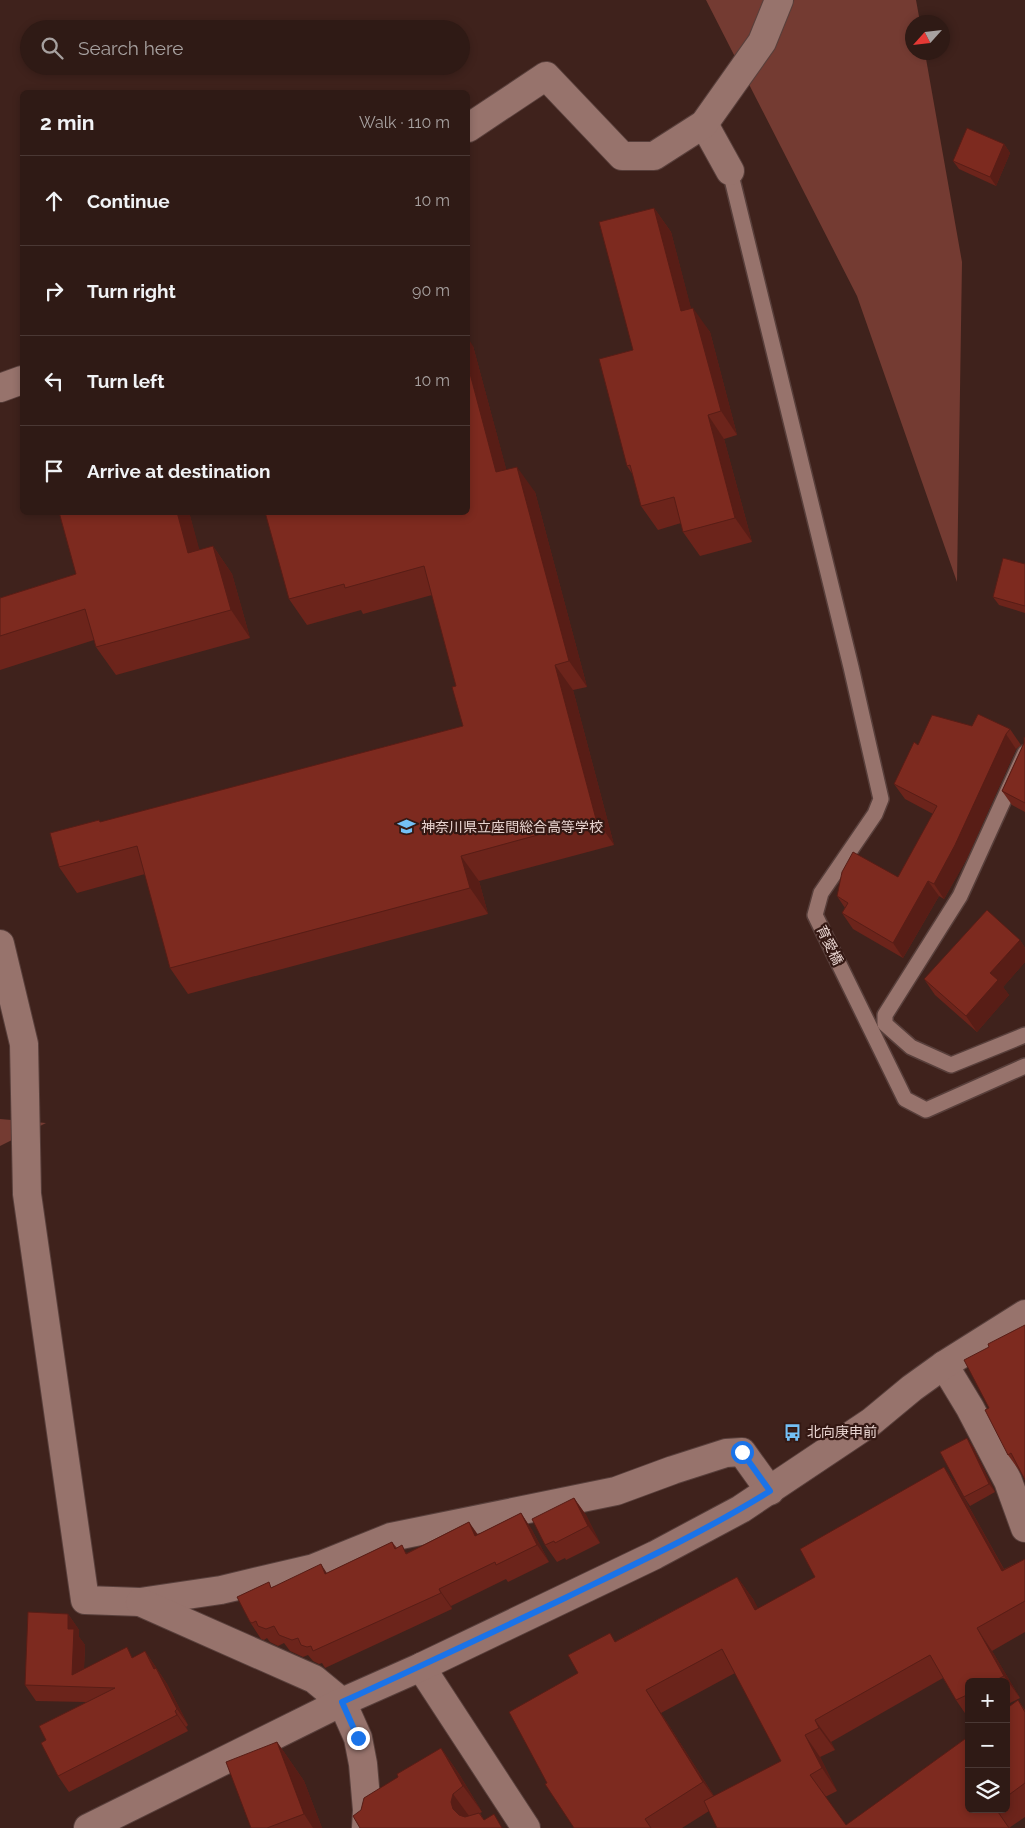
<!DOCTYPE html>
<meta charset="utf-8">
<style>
body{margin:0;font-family:Raleway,"Noto Sans JP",sans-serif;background:#3b2722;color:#f1f3f6}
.controls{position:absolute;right:15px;bottom:15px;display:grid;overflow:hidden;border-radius:8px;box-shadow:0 2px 8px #0003}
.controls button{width:45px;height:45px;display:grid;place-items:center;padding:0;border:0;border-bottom:1px solid #4a3834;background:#2f1a15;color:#f1f3f6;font:25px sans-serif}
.compass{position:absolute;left:905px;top:15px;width:45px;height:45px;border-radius:50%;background:#2f1a15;box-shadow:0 2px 8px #0003;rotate:243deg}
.stop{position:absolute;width:15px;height:15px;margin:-11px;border:4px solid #1a73e8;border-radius:50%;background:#fff}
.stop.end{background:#1a73e8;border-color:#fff;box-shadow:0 1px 5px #0008}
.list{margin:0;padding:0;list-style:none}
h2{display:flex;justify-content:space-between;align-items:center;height:65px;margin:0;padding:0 20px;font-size:21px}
h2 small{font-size:16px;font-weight:400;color:#a7a1a0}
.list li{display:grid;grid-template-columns:32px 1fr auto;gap:15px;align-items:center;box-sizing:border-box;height:90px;padding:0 20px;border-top:1px solid #4a3834}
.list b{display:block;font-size:19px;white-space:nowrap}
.list em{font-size:16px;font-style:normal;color:#a7a1a0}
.icon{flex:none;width:28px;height:28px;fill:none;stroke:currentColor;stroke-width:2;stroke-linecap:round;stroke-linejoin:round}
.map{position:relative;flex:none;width:1025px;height:1828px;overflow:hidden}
.search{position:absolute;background:#2f1a15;box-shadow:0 2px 8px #0003;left:20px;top:20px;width:450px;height:55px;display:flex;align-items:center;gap:12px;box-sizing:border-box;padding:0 18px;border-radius:28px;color:#a7a1a0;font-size:19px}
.panel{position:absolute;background:#2f1a15;box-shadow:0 2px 8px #0003;left:20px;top:90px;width:450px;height:425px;border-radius:8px}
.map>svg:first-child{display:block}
.green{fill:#743b32}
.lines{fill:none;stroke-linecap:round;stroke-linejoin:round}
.service-casing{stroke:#583f3b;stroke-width:18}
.minor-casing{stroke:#583f3b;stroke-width:30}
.tertiary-casing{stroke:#583f3b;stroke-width:30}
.service{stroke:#97736c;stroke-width:15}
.minor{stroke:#97736c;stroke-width:28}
.tertiary{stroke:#97736c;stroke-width:28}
.wall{fill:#6c241b;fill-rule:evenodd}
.shaded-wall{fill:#581d16}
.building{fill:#7d2a1f;stroke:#581d16}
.route{stroke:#1a73e8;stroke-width:6}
.labels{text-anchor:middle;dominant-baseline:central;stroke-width:4.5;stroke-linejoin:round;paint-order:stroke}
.poi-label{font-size:14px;fill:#e9d5d1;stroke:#341813;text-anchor:start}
.street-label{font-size:14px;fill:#e9d5d1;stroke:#341813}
</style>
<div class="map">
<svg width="1025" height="1828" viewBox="0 0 1025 1828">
<rect width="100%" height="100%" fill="#3f221c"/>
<g class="green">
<path d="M 706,0 L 916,0 L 920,22 L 912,22 L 912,52 L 925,53 L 962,262 L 957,582 L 857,296 Z"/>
<path d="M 0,1119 L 46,1123 L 0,1146 Z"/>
</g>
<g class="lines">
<defs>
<g id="service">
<path d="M 730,171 L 851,667 L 881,799 L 875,814 L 821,893 L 815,915 L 905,1099 L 926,1110 L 1025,1066"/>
<path d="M 1025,753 L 960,896 L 885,1015 L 885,1024 L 911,1047 L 951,1065 L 1025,1035"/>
</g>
<g id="minor">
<path d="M 704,124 L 730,171"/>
<path d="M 468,128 L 546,76 L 622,156 L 654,156 L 704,124 L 762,42 L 779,0"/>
<path d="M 0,388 L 22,380"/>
<path d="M 0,944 L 24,1044 L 27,1194 L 85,1600 L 140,1602 L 221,1590 L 314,1568 L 391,1537 L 616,1491 L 673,1470 L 726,1453 L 742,1452 L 770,1491"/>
<path d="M 944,1365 L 970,1408 L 1008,1481 L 1025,1528"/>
<path d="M 140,1602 L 314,1679 L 342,1702 L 358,1738 L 363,1764 L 367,1810 L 366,1828"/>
<path d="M 421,1667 L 526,1828"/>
</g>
<path id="tertiary" d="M 88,1828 L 342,1702 L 421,1667 L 655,1555 L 741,1509 L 871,1422 L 912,1388 L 944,1365 L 1025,1314"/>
</defs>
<use href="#service" class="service-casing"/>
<use href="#minor" class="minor-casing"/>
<use href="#tertiary" class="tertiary-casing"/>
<use href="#service" class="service"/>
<use href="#minor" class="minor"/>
<use href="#tertiary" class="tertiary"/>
</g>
<g class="wall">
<path d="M 1004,144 L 1010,153 L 996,186 L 959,169 L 953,161 Z"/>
<path d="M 654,208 L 671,232 L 691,309 L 710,332 L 737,435 L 724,439 L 752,542 L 700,556 L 683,532 L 681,523 L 658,530 L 641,506 L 633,475 L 627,466 L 633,350 Z"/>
<path d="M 473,346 L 506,469 L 535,492 L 587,687 L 573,690 L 614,845 L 479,881 L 488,914 L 188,994 L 170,968 L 145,874 L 77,893 L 59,867 L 101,822 L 463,726 L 456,686 L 432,595 L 363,614 L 361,610 L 307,625 L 289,599 Z"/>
<path d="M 59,512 L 189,512 L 199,550 L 213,546 L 232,574 L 250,638 L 116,675 L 96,647 L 94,640 L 0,670 L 0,598 L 76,574 Z"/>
<path d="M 1025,564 L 1025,613 L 999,605 L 993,597 Z"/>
<path d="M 972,726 L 1010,729 L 1021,745 L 1016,749 L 966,860 L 944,899 L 939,896 L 903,958 L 853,929 L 842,913 L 845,908 L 837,896 L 898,877 L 933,814 L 905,799 L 894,784 L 918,745 Z"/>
<path d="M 1025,738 L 1025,812 L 1012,805 L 1002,791 L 1024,743 Z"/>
<path d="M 1020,940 L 1025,948 L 1025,962 L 1003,987 L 1009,995 L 977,1032 L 935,995 L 924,979 Z"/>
<path d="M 989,1347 L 1024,1477 L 1008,1455 L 989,1408 Z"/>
<path d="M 967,1438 L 973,1447 L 995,1492 L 970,1506 L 964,1497 Z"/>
<path d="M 944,1467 L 959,1489 L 1004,1569 L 1025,1559 L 1025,1632 L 992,1651 L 1020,1698 L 1006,1705 L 1006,1682 L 969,1682 L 969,1719 L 956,1700 L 943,1678 L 831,1742 L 835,1750 L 820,1757 L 837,1791 L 825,1797 L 846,1825 L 969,1809 L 1006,1809 L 1006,1709 L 1018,1700 L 1025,1710 L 1025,1817 L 1009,1828 L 717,1828 L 709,1811 L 682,1828 L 574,1828 L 547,1783 L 578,1673 L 616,1641 L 737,1577 L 753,1599 L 758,1609 L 815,1577 ZM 735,1673 L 781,1761 L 714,1796 L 661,1713 Z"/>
<path d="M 574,1498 L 586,1515 L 600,1543 L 566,1560 L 565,1558 L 557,1562 L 545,1545 Z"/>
<path d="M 521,1513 L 532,1530 L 549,1562 L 508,1582 L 506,1579 L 451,1606 L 452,1609 L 325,1668 L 322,1663 L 319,1664 L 313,1661 L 308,1655 L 303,1657 L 290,1651 L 284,1643 L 278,1646 L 270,1642 L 267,1638 L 264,1640 L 261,1639 L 250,1622 L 272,1587 L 327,1573 L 392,1542 L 397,1548 L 407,1553 L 469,1522 L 477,1535 Z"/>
<path d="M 68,1614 L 79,1630 L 79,1637 L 85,1645 L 84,1669 L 134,1657 L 145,1651 L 167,1684 L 188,1725 L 186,1727 L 188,1731 L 69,1792 L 58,1776 L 46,1740 L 86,1702 L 36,1701 L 25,1685 Z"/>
<path d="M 277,1742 L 304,1781 L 322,1828 L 251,1828 Z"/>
<path d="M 441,1748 L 459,1774 L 482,1812 L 480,1813 L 484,1820 L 503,1828 L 361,1810 Z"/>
</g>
<g class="shaded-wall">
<path d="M 1004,144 L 1010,153 L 996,186 L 990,177 Z"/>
<path d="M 654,208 L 671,232 L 698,335 L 681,311 Z"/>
<path d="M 693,308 L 710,332 L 737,435 L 721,411 Z"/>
<path d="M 468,338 L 473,346 L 514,498 L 496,472 L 468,366 Z"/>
<path d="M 708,415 L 724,439 L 752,542 L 735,518 Z"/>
<path d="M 517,467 L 535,492 L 587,687 L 569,661 Z"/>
<path d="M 177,512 L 189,512 L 208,581 L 188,553 Z"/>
<path d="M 213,546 L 232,574 L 250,638 L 231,610 Z"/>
<path d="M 555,665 L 573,690 L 614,845 L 596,819 Z"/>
<path d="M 1006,734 L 1016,749 L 966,860 L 944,899 L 934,884 Z"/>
<path d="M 461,856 L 479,881 L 488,914 L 470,888 Z"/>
<path d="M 928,881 L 939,896 L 903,958 L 893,943 Z"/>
<path d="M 1020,940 L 1025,948 L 1025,962 L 1003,987 L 1009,995 L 977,1032 L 966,1016 L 990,973 Z"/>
<path d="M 967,1438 L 973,1447 L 995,1492 L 989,1484 Z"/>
<path d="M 944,1467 L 959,1489 L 1017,1593 L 1002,1571 Z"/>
<path d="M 574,1498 L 586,1515 L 600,1543 L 588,1526 Z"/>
<path d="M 521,1513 L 532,1530 L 549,1562 L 537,1545 Z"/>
<path d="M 469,1522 L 481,1539 L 475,1536 Z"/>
<path d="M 321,1564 L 332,1581 L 325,1574 Z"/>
<path d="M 737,1577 L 753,1599 L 771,1632 L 755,1610 Z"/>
<path d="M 439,1589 L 451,1606 L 452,1609 L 441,1593 Z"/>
<path d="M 68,1614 L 79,1630 L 79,1637 L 85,1645 L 83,1687 L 72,1675 L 68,1629 Z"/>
<path d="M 977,1628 L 992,1651 L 1020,1698 L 1004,1676 Z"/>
<path d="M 145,1651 L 167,1684 L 188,1725 L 177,1709 L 154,1669 Z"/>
<path d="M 646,1690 L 661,1713 L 719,1804 L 703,1782 Z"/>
<path d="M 175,1711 L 186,1727 L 188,1731 L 177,1715 Z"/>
<path d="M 815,1720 L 831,1742 L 835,1750 L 819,1728 Z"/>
<path d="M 805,1735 L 820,1757 L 837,1791 L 822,1768 Z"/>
<path d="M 277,1742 L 304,1781 L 322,1828 L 313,1828 L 304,1814 Z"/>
<path d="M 441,1748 L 459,1774 L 482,1812 L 463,1786 Z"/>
<path d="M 453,1794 L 472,1820 L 466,1828 L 453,1809 L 451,1802 Z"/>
</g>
<g class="building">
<path d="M 967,128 L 1004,144 L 990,177 L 953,161 Z"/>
<path d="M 654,208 L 681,311 L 693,308 L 721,411 L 708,415 L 735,518 L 683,532 L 674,497 L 641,506 L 630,465 L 627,466 L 599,359 L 633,350 L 599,222 Z"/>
<path d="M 468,366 L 496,472 L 517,467 L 569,661 L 555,665 L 596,819 L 461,856 L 470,888 L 170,968 L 137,846 L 59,867 L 50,833 L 99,820 L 100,822 L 463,726 L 452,687 L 456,686 L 424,566 L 345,588 L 344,584 L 289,599 L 265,512 L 468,512 Z"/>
<path d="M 59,512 L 177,512 L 188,553 L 213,546 L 231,610 L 96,647 L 85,609 L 0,636 L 0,598 L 76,574 Z"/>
<path d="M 1003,558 L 1025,564 L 1025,606 L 993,597 Z"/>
<path d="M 978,714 L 1010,729 L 1006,734 L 955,845 L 934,884 L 928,881 L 893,943 L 842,913 L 848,903 L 837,896 L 842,872 L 853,852 L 898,877 L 937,806 L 894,784 L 914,742 L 918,745 L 932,715 L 972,726 Z"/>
<path d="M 1024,737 L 1025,738 L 1025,803 L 1002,791 L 1024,743 Z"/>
<path d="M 987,910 L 1020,940 L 990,973 L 998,980 L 966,1016 L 924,979 Z"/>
<path d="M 1025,1325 L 1025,1480 L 1011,1453 L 1008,1455 L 985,1410 L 989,1408 L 964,1360 L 989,1347 L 988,1344 Z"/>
<path d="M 967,1438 L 989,1484 L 964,1497 L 940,1452 Z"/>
<path d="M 944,1467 L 1002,1571 L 1025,1559 L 1025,1601 L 977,1628 L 1004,1676 L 992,1682 L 969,1682 L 969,1694 L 956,1700 L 930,1655 L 815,1720 L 819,1728 L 805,1735 L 822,1768 L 810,1775 L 846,1825 L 969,1736 L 969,1809 L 996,1809 L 1009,1828 L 717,1828 L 704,1801 L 781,1761 L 722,1649 L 646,1690 L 703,1782 L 645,1819 L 651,1828 L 574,1828 L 545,1784 L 547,1783 L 509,1712 L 578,1673 L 568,1655 L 610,1633 L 615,1642 L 737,1577 L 755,1610 L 815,1577 L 800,1549 Z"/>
<path d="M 574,1498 L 588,1526 L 555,1543 L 554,1541 L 545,1545 L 532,1519 Z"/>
<path d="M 521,1513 L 537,1545 L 496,1565 L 495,1562 L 439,1589 L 441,1593 L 313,1651 L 311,1646 L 307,1647 L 301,1645 L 298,1638 L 292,1640 L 279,1635 L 274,1626 L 266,1629 L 258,1626 L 256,1621 L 252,1623 L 250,1622 L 237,1597 L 269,1582 L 271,1588 L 321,1564 L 325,1574 L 392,1542 L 395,1549 L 402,1545 L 406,1554 L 469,1522 L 475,1536 Z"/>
<path d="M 28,1612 L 68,1614 L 68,1629 L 74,1629 L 72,1675 L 127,1647 L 132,1658 L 145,1651 L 154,1669 L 156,1668 L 177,1709 L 175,1711 L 177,1715 L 58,1776 L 41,1743 L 46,1740 L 39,1726 L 115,1688 L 25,1685 Z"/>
<path d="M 1018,1700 L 1025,1712 L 1025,1783 L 1006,1797 L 1006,1709 Z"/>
<path d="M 277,1742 L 304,1814 L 267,1828 L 251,1828 L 226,1762 Z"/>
<path d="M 441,1748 L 463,1786 L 453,1794 L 451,1802 L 453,1809 L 459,1815 L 465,1817 L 479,1813 L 484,1820 L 494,1814 L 502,1828 L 360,1828 L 353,1816 L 361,1810 L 364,1798 L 398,1777 L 397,1774 Z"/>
</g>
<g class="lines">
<path class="route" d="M 358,1738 L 342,1702 C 417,1668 491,1633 565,1598 C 635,1564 704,1532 770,1491 L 742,1452"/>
</g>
<defs>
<symbol id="school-bare" viewBox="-9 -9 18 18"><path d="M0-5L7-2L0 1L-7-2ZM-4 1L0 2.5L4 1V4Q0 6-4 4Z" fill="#74c0f6" stroke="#341813" stroke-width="2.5" paint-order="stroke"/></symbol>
<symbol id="bus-bare" viewBox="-9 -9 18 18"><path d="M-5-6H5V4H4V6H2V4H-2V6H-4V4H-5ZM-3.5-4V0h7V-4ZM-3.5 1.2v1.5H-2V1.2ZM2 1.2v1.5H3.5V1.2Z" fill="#74c0f6" stroke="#341813" stroke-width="2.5" paint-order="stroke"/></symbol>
</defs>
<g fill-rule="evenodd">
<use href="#school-bare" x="394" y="814" width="25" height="25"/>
<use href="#bus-bare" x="780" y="1420" width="25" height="25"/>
</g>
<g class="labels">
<g class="poi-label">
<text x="421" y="827">神奈川県立座間総合高等学校</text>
<text x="807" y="1432">北向庚申前</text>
</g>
<g class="street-label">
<text transform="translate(830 945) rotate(64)">育愛橋</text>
</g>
</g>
</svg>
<div class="controls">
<button>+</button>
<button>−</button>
<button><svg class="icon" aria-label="layers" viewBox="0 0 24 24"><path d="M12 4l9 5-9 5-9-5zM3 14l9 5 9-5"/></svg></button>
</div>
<svg class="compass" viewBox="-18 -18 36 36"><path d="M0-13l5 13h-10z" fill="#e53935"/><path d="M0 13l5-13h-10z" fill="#a7a1a0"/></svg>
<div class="stop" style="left:742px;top:1452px"></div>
<div class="stop end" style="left:358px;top:1738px"></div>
<div class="search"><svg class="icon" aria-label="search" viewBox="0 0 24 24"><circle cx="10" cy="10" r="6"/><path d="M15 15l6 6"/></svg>Search here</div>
<section class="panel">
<h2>2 min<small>Walk · 110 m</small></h2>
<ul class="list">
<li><svg class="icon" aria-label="ahead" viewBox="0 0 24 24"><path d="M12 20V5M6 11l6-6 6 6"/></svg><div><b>Continue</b></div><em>10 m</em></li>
<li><svg class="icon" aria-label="right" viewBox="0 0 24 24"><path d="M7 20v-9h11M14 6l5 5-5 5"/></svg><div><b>Turn right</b></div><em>90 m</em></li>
<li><svg class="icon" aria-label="left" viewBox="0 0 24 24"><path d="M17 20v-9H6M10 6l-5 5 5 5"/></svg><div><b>Turn left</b></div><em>10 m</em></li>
<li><svg class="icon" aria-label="arrive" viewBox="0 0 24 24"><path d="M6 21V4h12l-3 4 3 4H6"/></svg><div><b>Arrive at destination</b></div></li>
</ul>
</section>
</div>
